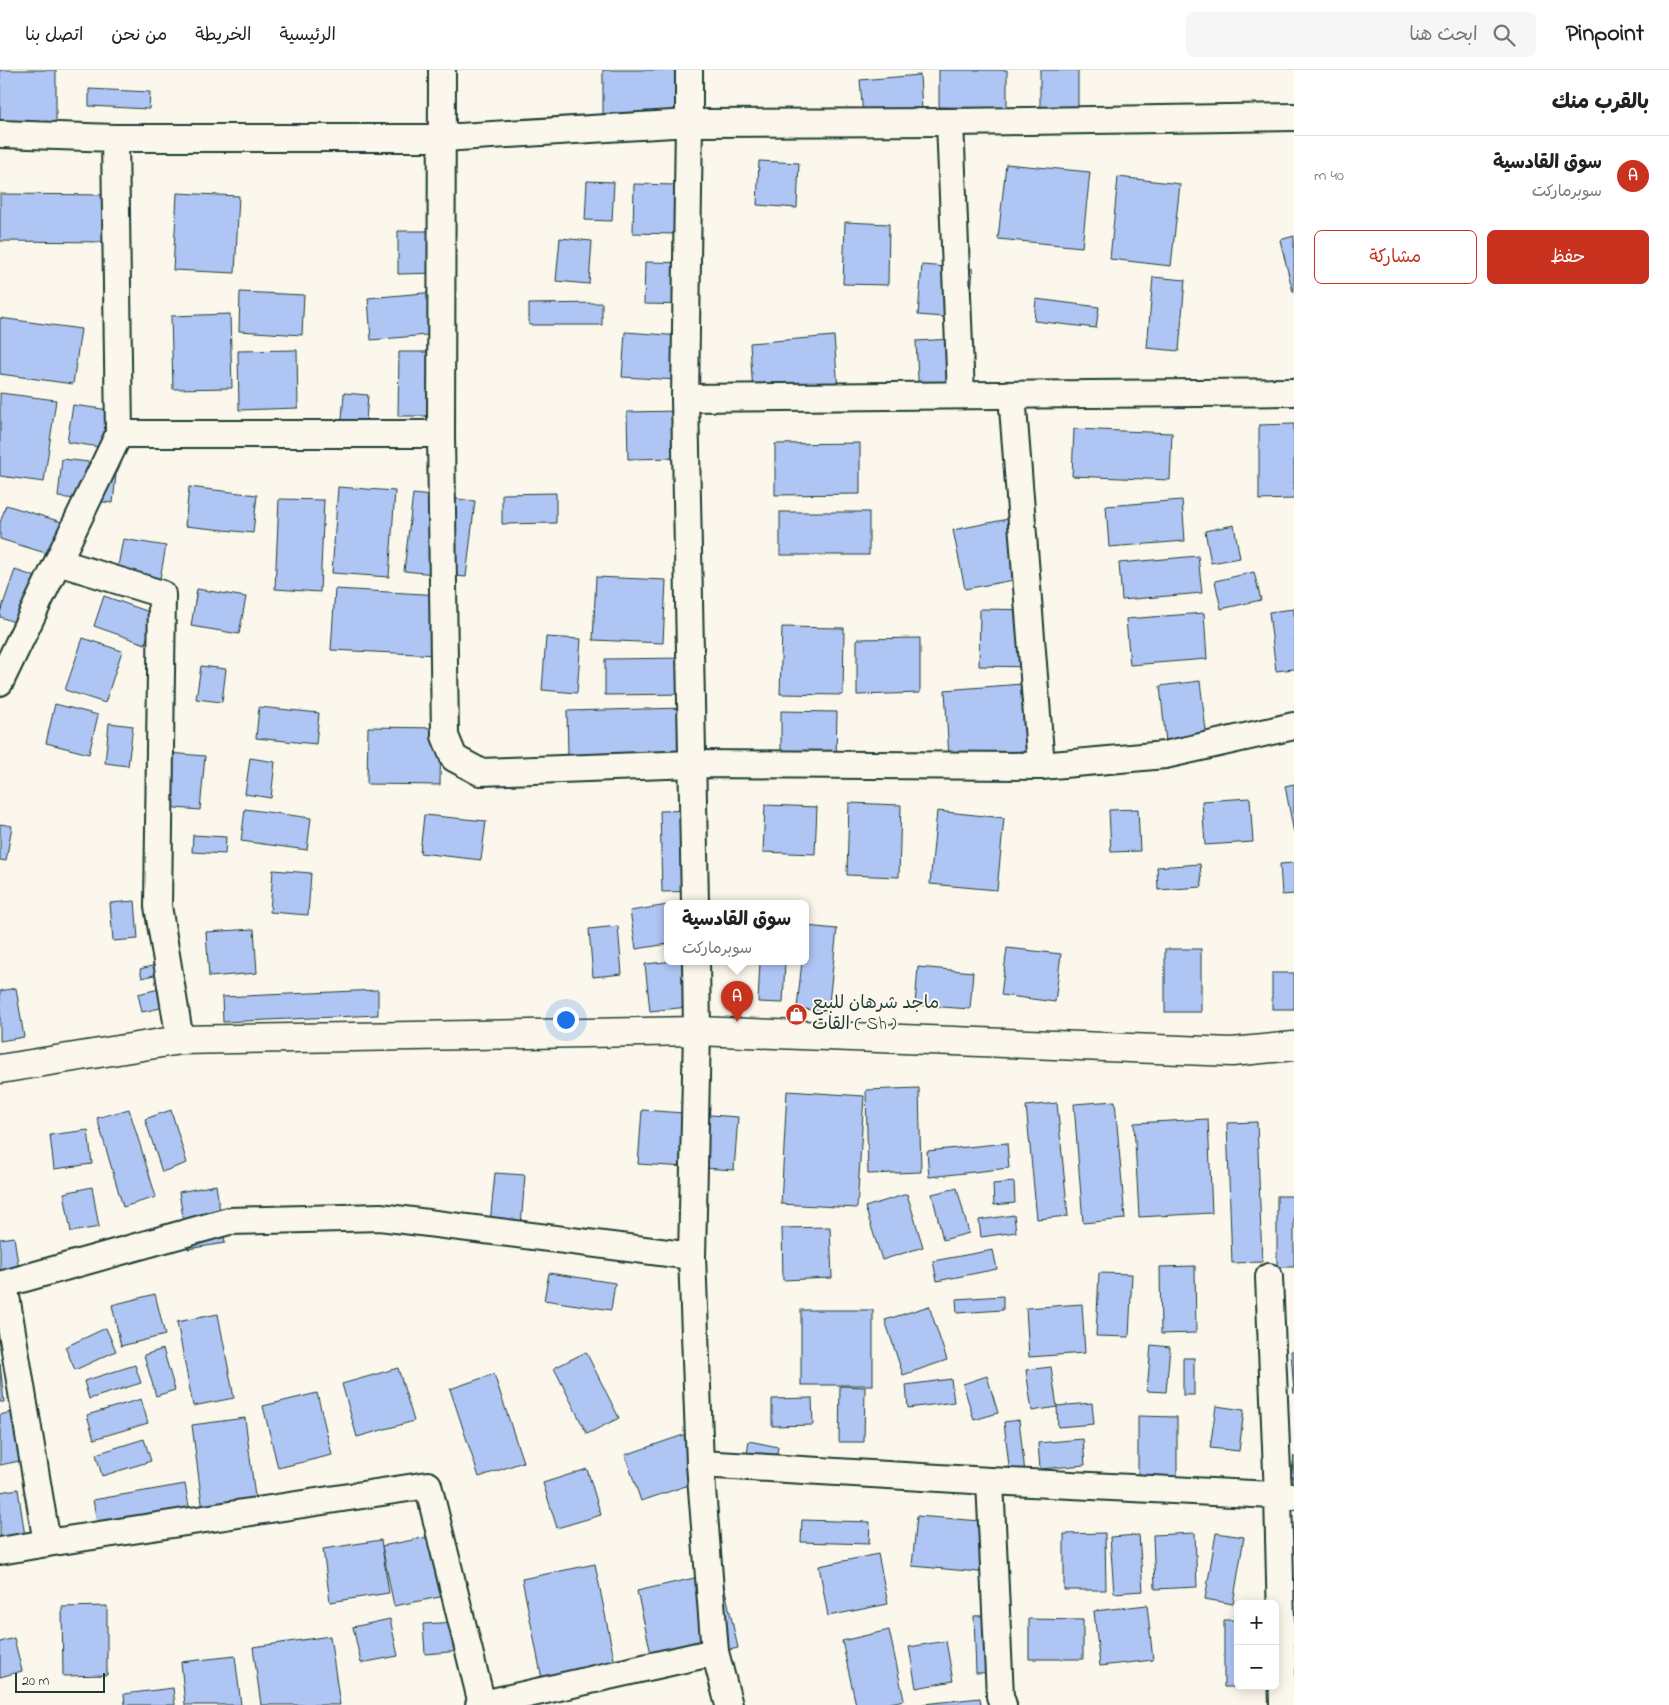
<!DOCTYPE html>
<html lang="ar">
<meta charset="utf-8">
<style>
body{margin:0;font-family:"Indie Flower","Playpen Sans Arabic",sans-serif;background:#f6f6f6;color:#222;direction:rtl}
.controls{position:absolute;right:15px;bottom:15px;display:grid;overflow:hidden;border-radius:8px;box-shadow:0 2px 12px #0003}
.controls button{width:45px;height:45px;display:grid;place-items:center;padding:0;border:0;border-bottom:1px solid #e0e0e0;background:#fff;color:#222;font:25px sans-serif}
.scale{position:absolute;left:15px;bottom:12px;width:90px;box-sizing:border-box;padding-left:5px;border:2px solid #1f3d34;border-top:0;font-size:14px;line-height:18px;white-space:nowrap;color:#1f3d34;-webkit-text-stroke:4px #fbf7ec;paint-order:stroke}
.you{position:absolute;left:565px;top:949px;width:18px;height:18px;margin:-12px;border:4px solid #fff;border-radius:50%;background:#1a73e8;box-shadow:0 0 0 8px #1a73e833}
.badge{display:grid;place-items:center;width:32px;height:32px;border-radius:50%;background:#c8321e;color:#fff;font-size:16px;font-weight:700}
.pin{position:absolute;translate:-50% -41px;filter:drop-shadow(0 1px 2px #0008)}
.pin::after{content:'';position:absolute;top:26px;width:18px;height:15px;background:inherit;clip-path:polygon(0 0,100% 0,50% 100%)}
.popup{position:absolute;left:664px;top:830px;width:145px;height:65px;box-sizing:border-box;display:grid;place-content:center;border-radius:8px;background:#fff;filter:drop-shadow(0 1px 4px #0005);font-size:16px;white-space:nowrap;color:#767676}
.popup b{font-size:19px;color:#222}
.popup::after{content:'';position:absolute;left:50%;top:100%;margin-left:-10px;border:10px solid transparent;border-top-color:#fff}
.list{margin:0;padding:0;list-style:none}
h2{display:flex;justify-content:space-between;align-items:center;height:65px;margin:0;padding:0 20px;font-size:21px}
h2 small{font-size:16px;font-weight:400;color:#767676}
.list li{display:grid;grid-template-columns:32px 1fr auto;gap:15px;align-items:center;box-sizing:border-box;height:80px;padding:0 20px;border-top:1px solid #e0e0e0}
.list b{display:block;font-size:19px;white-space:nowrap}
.list p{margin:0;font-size:16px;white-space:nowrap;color:#767676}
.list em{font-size:16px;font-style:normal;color:#767676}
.actions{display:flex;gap:10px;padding:15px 20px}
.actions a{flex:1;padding:11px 0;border:1px solid #c8321e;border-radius:8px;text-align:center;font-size:18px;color:#c8321e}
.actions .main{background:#c8321e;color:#fff}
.icon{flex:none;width:28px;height:28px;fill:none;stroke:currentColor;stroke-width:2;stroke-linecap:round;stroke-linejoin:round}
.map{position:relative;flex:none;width:1294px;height:1635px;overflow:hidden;direction:ltr}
header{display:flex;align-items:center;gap:30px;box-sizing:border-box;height:70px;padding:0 25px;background:#fff;border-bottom:1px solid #e0e0e0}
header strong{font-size:24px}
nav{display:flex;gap:28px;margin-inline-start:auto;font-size:18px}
.search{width:350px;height:45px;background:#f6f6f6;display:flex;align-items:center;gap:12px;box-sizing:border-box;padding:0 18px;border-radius:8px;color:#767676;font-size:19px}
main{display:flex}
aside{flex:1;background:#fff}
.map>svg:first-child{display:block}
.building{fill:#afc5f4;stroke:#1f3d34}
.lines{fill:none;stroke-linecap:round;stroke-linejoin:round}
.street-casing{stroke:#1f3d34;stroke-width:30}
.secondary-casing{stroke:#1f3d34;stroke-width:31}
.street{stroke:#fbf7ec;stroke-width:26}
.secondary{stroke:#fbf7ec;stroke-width:28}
.labels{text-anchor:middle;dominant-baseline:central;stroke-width:4;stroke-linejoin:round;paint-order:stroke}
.poi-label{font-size:18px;fill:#1f3d34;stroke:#fbf7ec;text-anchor:start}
</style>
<header>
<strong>Pinpoint</strong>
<div class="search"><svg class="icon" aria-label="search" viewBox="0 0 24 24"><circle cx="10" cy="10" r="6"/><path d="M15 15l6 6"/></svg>ابحث هنا</div>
<nav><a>الرئيسية</a><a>الخريطة</a><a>من نحن</a><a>اتصل بنا</a></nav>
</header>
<main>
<aside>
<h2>بالقرب منك<small></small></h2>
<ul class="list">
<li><span class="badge">A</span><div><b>سوق القادسية</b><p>سوبرماركت</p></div><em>40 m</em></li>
</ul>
<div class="actions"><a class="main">حفظ</a><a>مشاركة</a></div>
</aside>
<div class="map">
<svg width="1294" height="1635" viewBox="0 0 1294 1635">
<rect width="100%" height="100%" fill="#fbf7ec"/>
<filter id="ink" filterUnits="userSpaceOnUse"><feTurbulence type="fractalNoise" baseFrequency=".02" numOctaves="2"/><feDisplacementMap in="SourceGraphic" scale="10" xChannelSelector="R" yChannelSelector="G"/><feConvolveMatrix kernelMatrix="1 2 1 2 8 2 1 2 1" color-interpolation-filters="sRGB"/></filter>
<g filter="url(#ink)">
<g class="building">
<rect x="0" y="0" width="56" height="54"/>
<rect x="603" y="0" width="95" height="48"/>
<path d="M 939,0 L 1007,0 L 1007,38 L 939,37 Z"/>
<path d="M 1040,0 L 1078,0 L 1078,43 L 1040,44 Z"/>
<path d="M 920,5 L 922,41 L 863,46 L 860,10 Z"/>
<path d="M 89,19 L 150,22 L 149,39 L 89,36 Z"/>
<path d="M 759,91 L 799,93 L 797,138 L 757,135 Z"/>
<path d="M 1006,94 L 1090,102 L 1082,177 L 998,169 Z"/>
<path d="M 1118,107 L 1180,114 L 1171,196 L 1110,189 Z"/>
<path d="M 587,111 L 614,112 L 612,151 L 585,150 Z"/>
<path d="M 634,114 L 676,115 L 675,164 L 633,163 Z"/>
<path d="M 177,123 L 239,126 L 235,203 L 173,200 Z"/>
<path d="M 0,124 L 110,125 L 109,172 L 0,171 Z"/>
<path d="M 845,152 L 889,154 L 888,215 L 843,214 Z"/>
<path d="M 398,161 L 441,161 L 441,203 L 398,204 Z"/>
<path d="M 1294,166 L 1294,222 L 1293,222 L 1280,170 Z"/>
<path d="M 560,168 L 592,171 L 589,214 L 556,211 Z"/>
<path d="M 645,192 L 693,193 L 692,235 L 644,234 Z"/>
<path d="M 922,195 L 973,199 L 969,249 L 918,245 Z"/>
<path d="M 1153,207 L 1185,210 L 1179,281 L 1147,278 Z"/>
<path d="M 446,221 L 450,263 L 371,270 L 368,228 Z"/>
<path d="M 240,222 L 304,225 L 302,265 L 239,261 Z"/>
<path d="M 1036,229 L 1099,237 L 1096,258 L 1034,251 Z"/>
<path d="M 602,233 L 602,255 L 529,255 L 529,234 Z"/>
<path d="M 230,244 L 232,318 L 173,319 L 171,246 Z"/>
<path d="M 0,248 L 81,259 L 73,314 L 0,304 Z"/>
<path d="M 625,262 L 682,266 L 679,310 L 622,307 Z"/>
<path d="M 834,266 L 838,319 L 753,325 L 750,273 Z"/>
<path d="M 970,268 L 973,325 L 919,328 L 916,271 Z"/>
<path d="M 297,280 L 298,338 L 239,340 L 238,281 Z"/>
<path d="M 399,282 L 431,282 L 431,346 L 398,346 Z"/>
<path d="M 0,323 L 56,330 L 44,412 L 0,406 Z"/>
<path d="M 344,323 L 368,325 L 365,364 L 341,362 Z"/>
<path d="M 73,335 L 124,342 L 119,380 L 67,372 Z"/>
<path d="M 680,341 L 681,388 L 628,389 L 627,342 Z"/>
<path d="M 1294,354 L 1294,429 L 1259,430 L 1259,355 Z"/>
<path d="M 1074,359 L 1172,363 L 1170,410 L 1072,406 Z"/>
<path d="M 860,373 L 860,424 L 775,425 L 775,374 Z"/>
<path d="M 62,389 L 117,395 L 113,433 L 58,427 Z"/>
<path d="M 189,417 L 257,425 L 253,463 L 185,456 Z"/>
<path d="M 338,417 L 395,421 L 389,507 L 332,503 Z"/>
<path d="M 556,423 L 556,453 L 502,454 L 502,424 Z"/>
<path d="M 413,424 L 475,431 L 466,507 L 404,501 Z"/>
<path d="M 279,429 L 324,430 L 320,522 L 275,519 Z"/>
<path d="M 1182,430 L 1185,471 L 1109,477 L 1106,436 Z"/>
<path d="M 6,435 L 65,453 L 55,486 L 0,469 L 0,453 Z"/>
<rect x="780" y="442" width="89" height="43"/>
<path d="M 1008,449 L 1019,509 L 965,519 L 953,460 Z"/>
<path d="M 1234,455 L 1240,488 L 1211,493 L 1205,461 Z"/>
<path d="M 123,469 L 166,476 L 159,514 L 116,507 Z"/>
<path d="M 1198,486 L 1202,523 L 1122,530 L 1119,493 Z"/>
<path d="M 15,500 L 51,512 L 34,559 L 0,547 L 0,543 Z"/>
<path d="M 1254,502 L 1261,530 L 1221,539 L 1215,511 Z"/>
<path d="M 596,507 L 666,510 L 663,573 L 593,570 Z"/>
<path d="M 197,519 L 246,527 L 239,564 L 191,556 Z"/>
<path d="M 335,519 L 441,525 L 438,585 L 331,580 Z"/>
<path d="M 104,526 L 155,544 L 145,574 L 94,556 Z"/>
<path d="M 980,539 L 1036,540 L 1035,597 L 979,596 Z"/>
<path d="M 1294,539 L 1294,599 L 1276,601 L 1269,542 Z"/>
<path d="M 1204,543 L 1207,589 L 1130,595 L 1126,549 Z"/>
<path d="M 782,557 L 844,558 L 843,625 L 780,624 Z"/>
<path d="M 546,567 L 581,569 L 577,623 L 542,620 Z"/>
<path d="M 83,568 L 122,581 L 105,633 L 65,620 Z"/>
<path d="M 920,568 L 920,623 L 857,625 L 857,569 Z"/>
<path d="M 687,588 L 688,624 L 605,625 L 605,589 Z"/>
<path d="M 201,596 L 226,599 L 222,632 L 196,629 Z"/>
<path d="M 1200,611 L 1208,677 L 1167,682 L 1160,616 Z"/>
<path d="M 1035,613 L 1040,681 L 949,688 L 945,620 Z"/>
<path d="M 55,634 L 98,645 L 89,684 L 46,673 Z"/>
<path d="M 259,637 L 319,643 L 316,674 L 256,668 Z"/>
<path d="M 684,638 L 685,682 L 568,685 L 567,641 Z"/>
<path d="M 781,641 L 837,642 L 836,691 L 781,690 Z"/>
<path d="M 109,653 L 133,656 L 128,696 L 105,693 Z"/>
<path d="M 368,657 L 441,658 L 440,715 L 367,714 Z"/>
<path d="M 157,682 L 205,686 L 200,740 L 152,736 Z"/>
<path d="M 250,688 L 275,692 L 271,728 L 245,724 Z"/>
<path d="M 1294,714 L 1294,763 L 1285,716 Z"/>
<path d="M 1250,728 L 1253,772 L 1205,775 L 1202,731 Z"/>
<path d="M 849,733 L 901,735 L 899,807 L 847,805 Z"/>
<path d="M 765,735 L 817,737 L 815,784 L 763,782 Z"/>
<path d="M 245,739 L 311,748 L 307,780 L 241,771 Z"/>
<path d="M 1138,739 L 1140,781 L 1111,782 L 1109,740 Z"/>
<path d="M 705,740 L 707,821 L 662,822 L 660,741 Z"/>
<path d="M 937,741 L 1004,748 L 997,820 L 930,814 Z"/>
<path d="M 424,745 L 486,751 L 481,790 L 420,783 Z"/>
<path d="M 0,754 L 12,756 L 6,791 L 0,790 Z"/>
<path d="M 193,765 L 226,767 L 225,784 L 192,782 Z"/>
<path d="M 1294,793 L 1294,824 L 1282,825 L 1280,794 Z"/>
<path d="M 1200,794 L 1202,817 L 1158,820 L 1157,797 Z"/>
<path d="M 273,800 L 311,803 L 308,845 L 270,842 Z"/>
<path d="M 135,831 L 138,869 L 113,871 L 110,833 Z"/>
<path d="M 668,835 L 668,874 L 636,879 L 630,841 Z"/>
<path d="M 618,856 L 622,904 L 593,907 L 589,859 Z"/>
<path d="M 806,856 L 837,859 L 828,942 L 797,938 L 802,891 L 806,891 Z"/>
<path d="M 254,859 L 257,903 L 209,907 L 206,862 Z"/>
<path d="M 1007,878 L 1061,884 L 1055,932 L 1001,925 Z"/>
<rect x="1165" y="879" width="36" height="63"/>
<path d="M 175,890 L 178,899 L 142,908 L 140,899 Z"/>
<path d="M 674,891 L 703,891 L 707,935 L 650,941 L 645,894 Z"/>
<path d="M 760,891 L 785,891 L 783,933 L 758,932 Z"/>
<path d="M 918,897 L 973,902 L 970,939 L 915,935 Z"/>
<rect x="1272" y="903" width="22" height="36"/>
<path d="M 180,914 L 184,933 L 142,942 L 138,924 Z"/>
<path d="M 16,918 L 24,967 L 0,971 L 0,921 Z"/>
<path d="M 378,920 L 378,945 L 223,952 L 222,927 Z"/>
<path d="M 919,1018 L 921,1102 L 868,1104 L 866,1020 Z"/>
<path d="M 787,1021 L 864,1026 L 857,1138 L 781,1134 Z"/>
<path d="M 1115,1031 L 1125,1149 L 1083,1153 L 1074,1034 Z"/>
<path d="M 1057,1033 L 1068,1146 L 1037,1149 L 1026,1036 Z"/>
<path d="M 129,1039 L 156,1127 L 123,1137 L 97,1048 Z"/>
<path d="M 171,1040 L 187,1093 L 162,1102 L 145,1049 Z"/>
<path d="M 642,1040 L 738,1047 L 734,1100 L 638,1094 Z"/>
<path d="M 1208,1049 L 1212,1143 L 1139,1147 L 1134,1053 Z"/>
<path d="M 1257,1052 L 1262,1192 L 1232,1193 L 1227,1053 Z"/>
<path d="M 88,1060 L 92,1094 L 54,1099 L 50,1065 Z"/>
<path d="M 1007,1073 L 1009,1098 L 929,1107 L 927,1081 Z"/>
<path d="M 495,1103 L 525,1105 L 521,1156 L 490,1153 Z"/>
<path d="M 1014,1112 L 1015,1133 L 994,1135 L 993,1114 Z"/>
<path d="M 216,1115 L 225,1173 L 188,1179 L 179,1122 Z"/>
<path d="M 92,1117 L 99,1157 L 71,1162 L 64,1123 Z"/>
<path d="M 957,1118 L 969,1163 L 943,1170 L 932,1124 Z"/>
<path d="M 907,1124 L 923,1177 L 882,1190 L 865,1137 Z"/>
<rect x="1277" y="1126" width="17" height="71"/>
<path d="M 1014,1145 L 1016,1162 L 981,1167 L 979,1150 Z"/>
<path d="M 830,1157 L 832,1208 L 783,1210 L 782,1158 Z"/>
<path d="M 14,1167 L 21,1213 L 0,1216 L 0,1169 Z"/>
<path d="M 993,1180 L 997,1199 L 937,1211 L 933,1191 Z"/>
<path d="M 1195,1196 L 1196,1263 L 1161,1264 L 1160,1197 Z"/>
<path d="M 549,1203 L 615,1213 L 611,1240 L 544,1230 Z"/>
<path d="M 1099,1203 L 1132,1204 L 1129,1267 L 1096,1266 Z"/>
<path d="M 155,1224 L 165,1265 L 121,1276 L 112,1235 Z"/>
<path d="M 1003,1226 L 1003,1240 L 957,1243 L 956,1229 Z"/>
<path d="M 1082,1234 L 1085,1283 L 1029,1287 L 1026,1238 Z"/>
<path d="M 929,1236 L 947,1290 L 903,1305 L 885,1250 Z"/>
<rect x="801" y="1240" width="72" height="75"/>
<path d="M 218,1244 L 234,1328 L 193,1336 L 177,1252 Z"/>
<path d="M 106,1258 L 116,1281 L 75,1300 L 65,1277 Z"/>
<path d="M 1151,1275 L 1170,1277 L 1166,1322 L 1147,1321 Z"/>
<path d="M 163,1279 L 175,1320 L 156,1326 L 144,1285 Z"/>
<path d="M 1291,1281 L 1294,1281 L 1294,1323 Z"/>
<path d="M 586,1282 L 619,1348 L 587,1364 L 554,1298 Z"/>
<rect x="1183" y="1288" width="11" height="37"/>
<path d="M 0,1293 L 4,1332 L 0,1332 Z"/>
<path d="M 135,1295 L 141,1313 L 89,1329 L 84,1311 Z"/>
<path d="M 1051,1297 L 1057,1337 L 1032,1341 L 1026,1300 Z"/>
<path d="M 398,1298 L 414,1351 L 357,1367 L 342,1314 Z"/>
<path d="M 494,1304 L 523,1392 L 479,1407 L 450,1319 Z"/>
<path d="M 987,1306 L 998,1343 L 974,1350 L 963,1314 Z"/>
<path d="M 951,1309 L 954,1332 L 908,1338 L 906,1315 Z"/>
<path d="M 840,1316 L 865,1317 L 864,1372 L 839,1372 Z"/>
<path d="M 317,1323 L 332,1385 L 278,1398 L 263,1336 Z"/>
<path d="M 812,1328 L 813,1355 L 772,1356 L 772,1329 Z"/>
<path d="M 141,1329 L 148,1353 L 94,1369 L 87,1345 Z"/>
<path d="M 1092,1333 L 1094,1354 L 1058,1357 L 1057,1336 Z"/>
<path d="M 1216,1336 L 1244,1340 L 1239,1381 L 1210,1378 Z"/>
<path d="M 25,1339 L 34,1388 L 0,1395 L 0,1345 Z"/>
<path d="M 1138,1346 L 1177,1347 L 1177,1407 L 1138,1406 Z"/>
<path d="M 245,1348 L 257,1443 L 204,1449 L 192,1355 Z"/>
<path d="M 1019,1350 L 1025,1403 L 1010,1405 L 1004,1352 Z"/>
<path d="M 689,1363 L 704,1410 L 641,1431 L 625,1385 Z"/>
<path d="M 144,1369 L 151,1391 L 102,1406 L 96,1384 Z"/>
<path d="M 1083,1369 L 1085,1395 L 1040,1399 L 1038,1373 Z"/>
<path d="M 749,1371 L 778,1377 L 776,1389 L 747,1384 Z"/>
<path d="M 1294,1386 L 1294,1408 L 1291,1408 Z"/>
<path d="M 587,1399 L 601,1445 L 557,1458 L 543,1413 Z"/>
<path d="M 185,1414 L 192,1453 L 100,1469 L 93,1430 Z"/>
<path d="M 18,1419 L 26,1473 L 0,1477 L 0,1422 Z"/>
<path d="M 917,1446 L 994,1452 L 989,1503 L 912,1496 Z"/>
<path d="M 802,1450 L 870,1452 L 869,1474 L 801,1472 Z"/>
<path d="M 1105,1463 L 1106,1520 L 1064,1520 L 1064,1464 Z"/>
<path d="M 1195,1463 L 1197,1517 L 1155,1519 L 1153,1465 Z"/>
<path d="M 1216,1463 L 1244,1467 L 1233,1534 L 1205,1529 Z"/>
<path d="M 438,1465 L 450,1525 L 394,1536 L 382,1476 Z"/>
<path d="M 1139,1465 L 1143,1521 L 1114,1523 L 1110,1467 Z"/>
<path d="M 381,1470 L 389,1523 L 330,1532 L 323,1479 Z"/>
<path d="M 878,1484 L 888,1534 L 828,1546 L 819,1496 Z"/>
<path d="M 595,1494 L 617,1604 L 544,1619 L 522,1509 Z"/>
<path d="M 721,1502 L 738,1578 L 654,1597 L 637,1521 Z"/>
<path d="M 1147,1535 L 1153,1590 L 1100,1596 L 1094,1541 Z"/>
<path d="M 107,1536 L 107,1605 L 63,1606 L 62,1537 Z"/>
<path d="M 1009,1545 L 1011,1602 L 976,1603 L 974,1546 Z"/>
<path d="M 390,1549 L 398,1586 L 361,1593 L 353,1557 Z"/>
<path d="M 1029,1549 L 1083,1550 L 1083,1589 L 1029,1589 Z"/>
<path d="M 1224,1550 L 1238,1550 L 1238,1616 L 1246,1617 L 1224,1617 Z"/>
<path d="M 457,1552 L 460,1581 L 425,1584 L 423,1554 Z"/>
<path d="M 889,1560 L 904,1630 L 881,1635 L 856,1635 L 842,1571 Z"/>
<path d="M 330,1566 L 340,1635 L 261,1635 L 253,1577 Z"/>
<path d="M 14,1568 L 22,1601 L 0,1607 L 0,1572 Z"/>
<path d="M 946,1571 L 953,1611 L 916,1618 L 909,1577 Z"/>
<path d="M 235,1586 L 241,1635 L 185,1635 L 181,1592 Z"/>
<path d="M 173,1618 L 175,1635 L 125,1635 L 124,1624 Z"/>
<path d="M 980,1628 L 981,1635 L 923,1635 L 923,1634 Z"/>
</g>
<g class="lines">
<defs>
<g id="street">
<path d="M 442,0 L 441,364 L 445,666 L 454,688 L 480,702 L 693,694 L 1041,696 L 1165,685 L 1294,656"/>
<path d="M 689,0 L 689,53 L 685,328 L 695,833"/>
<path d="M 950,52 L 961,325"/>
<path d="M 0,64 L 115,68 L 443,68 L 689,53 L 950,52 L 1294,47"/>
<path d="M 1012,325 L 1041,696"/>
<path d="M 685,328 L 1294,322"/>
<path d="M 119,364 L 441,364"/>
<path d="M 58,492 L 162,524 L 158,836 L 180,970"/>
<path d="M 0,612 L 119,364 L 115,68"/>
<path d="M 696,891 L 697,961 L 692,1186 L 700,1394 L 715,1582 L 729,1635"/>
<path d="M 1269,1207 L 1278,1426 L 1283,1635"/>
<path d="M 4,1214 L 47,1473"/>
<path d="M 0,1215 L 229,1151 L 380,1147 L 692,1186"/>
<path d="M 700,1394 L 990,1411 L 1294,1426"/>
<path d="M 990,1411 L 1000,1626 L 1003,1635"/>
<path d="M 0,1481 L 47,1473 L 428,1415 L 482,1634"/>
<path d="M 479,1635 L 715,1582"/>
</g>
<path id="secondary" d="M 0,999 L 180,970 L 697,961 L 1232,982 L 1294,976"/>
</defs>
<use href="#street" class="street-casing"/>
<use href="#secondary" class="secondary-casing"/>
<use href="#street" class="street"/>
<use href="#secondary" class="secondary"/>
</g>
</g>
<defs>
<symbol id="shop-disc" viewBox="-11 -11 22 22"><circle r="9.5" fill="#c8321e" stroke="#fbf7ec"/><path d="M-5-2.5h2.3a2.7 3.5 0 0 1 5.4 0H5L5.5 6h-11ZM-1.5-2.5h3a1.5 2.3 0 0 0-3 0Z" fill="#fff"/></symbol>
</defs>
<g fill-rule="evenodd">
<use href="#shop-disc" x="784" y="932" width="25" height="25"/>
</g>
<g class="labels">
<g class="poi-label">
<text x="812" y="934">ماجد شرهان للبيع<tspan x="812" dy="21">القات ( Sh )</tspan></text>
</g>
</g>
</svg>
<div class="controls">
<button>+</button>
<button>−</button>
</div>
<div class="scale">20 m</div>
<div class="you"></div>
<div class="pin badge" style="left:737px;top:952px">A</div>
<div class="popup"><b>سوق القادسية</b>سوبرماركت</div>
</div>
</main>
